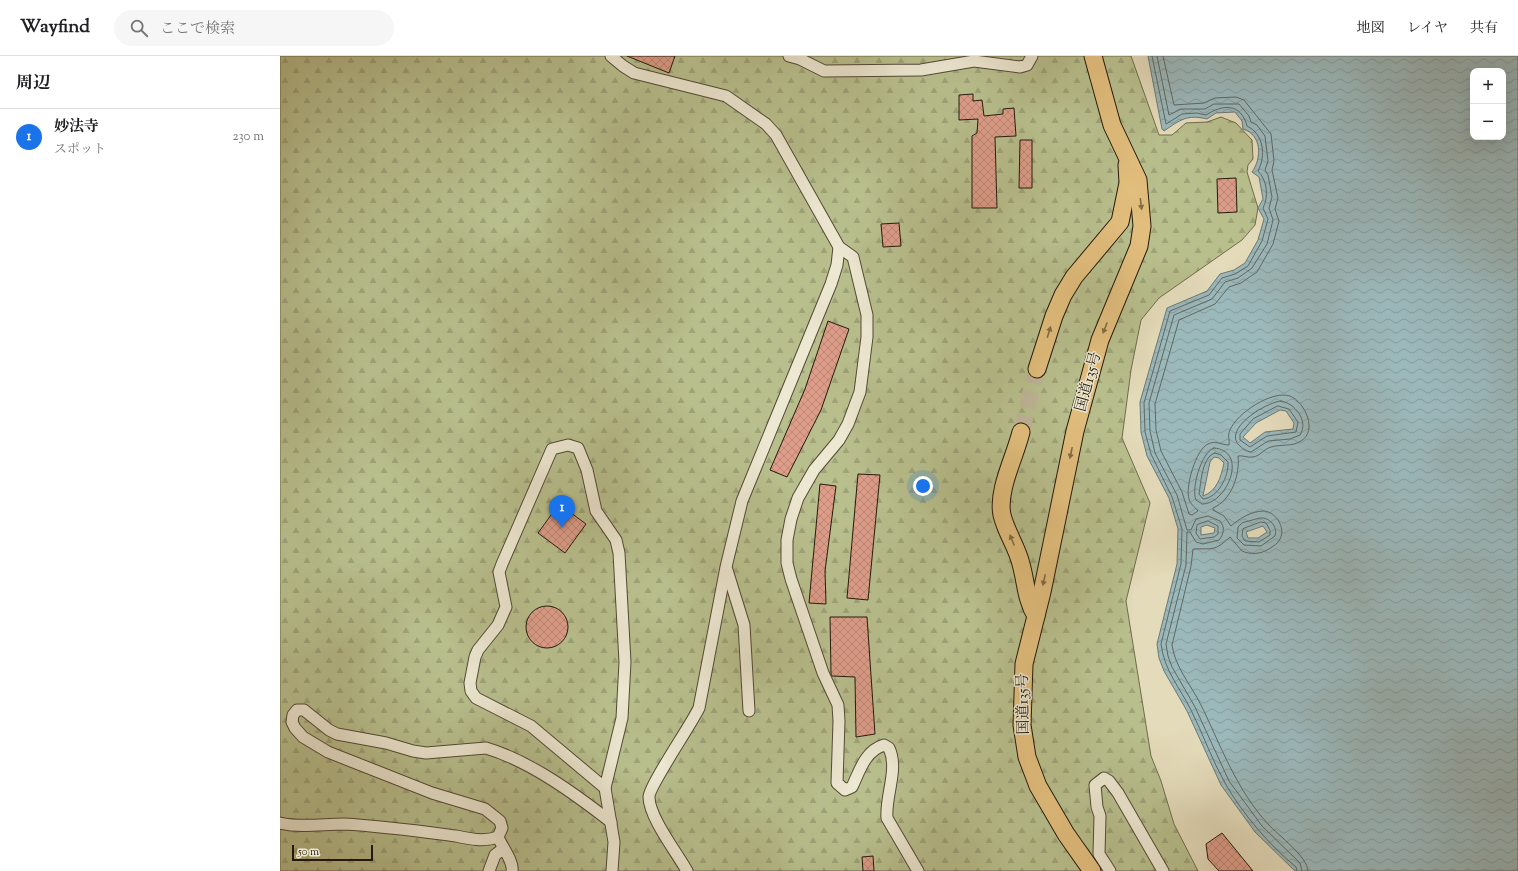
<!DOCTYPE html>
<html lang="ja">
<meta charset="utf-8">
<style>
body{margin:0;font-family:"Sorts Mill Goudy","Noto Serif JP",serif;background:#f6f6f6;color:#202124}
.controls{position:absolute;right:12px;top:12px;display:grid;overflow:hidden;border-radius:8px;box-shadow:0 4px 16px #0002}
.controls button{width:36px;height:36px;display:grid;place-items:center;padding:0;border:0;border-bottom:1px solid #e0e0e0;background:#fff;color:#202124;font:20px sans-serif}
.scale{position:absolute;left:12px;bottom:10px;width:81px;box-sizing:border-box;padding-left:4px;border:2px solid #23180a;border-top:0;font-size:11px;line-height:14px;white-space:nowrap;color:#23180a;-webkit-text-stroke:3px #ede8d2;paint-order:stroke}
.you{position:absolute;left:643px;top:430px;width:14px;height:14px;margin:-10px;border:3px solid #fff;border-radius:50%;background:#1a73e8;box-shadow:0 0 0 6px #1a73e833}
.badge{display:grid;place-items:center;width:26px;height:26px;border-radius:50%;background:#1a73e8;color:#fff;font-size:13px;font-weight:700}
.pin{position:absolute;translate:-50% -33px;filter:drop-shadow(0 1px 2px #0008)}
.pin::after{content:'';position:absolute;top:21px;width:14px;height:12px;background:inherit;clip-path:polygon(0 0,100% 0,50% 100%)}
.list{margin:0;padding:0;list-style:none}
h2{display:flex;justify-content:space-between;align-items:center;height:52px;margin:0;padding:0 16px;font-size:17px}
h2 small{font-size:13px;font-weight:400;color:#757577}
.list li{display:grid;grid-template-columns:26px 1fr auto;gap:12px;align-items:center;box-sizing:border-box;height:56px;padding:0 16px;border-top:1px solid #e0e0e0}
.list b{display:block;font-size:15px;white-space:nowrap}
.list p{margin:0;font-size:13px;white-space:nowrap;color:#757577}
.list em{font-size:13px;font-style:normal;color:#757577}
.icon{flex:none;width:22px;height:22px;fill:none;stroke:currentColor;stroke-width:2;stroke-linecap:round;stroke-linejoin:round}
.map{position:relative;flex:none;width:1238px;height:815px;overflow:hidden}
header{display:flex;align-items:center;gap:24px;box-sizing:border-box;height:56px;padding:0 20px;background:#fff;border-bottom:1px solid #e0e0e0}
header strong{font-size:19px}
nav{display:flex;gap:22px;margin-inline-start:auto;font-size:14px}
.search{width:280px;height:36px;background:#f6f6f6;display:flex;align-items:center;gap:10px;box-sizing:border-box;padding:0 14px;border-radius:22px;color:#757577;font-size:15px}
main{display:flex}
aside{flex:1;background:#fff}
.map>svg:first-child{display:block}
.forest{fill:url(#forest-firs);stroke:#6e6c4c}
.water{fill:url(#water-waves);stroke:#6b7874;fill-rule:evenodd}
.lines{fill:none;stroke-linecap:round;stroke-linejoin:round}
.shore{stroke:#5f6862;stroke-width:1}
.building{fill:url(#building-cross-hatch);stroke:#23180a}
.highway-tunnel{stroke:#bdb497;stroke-width:17;stroke-dasharray:17 8;stroke-linecap:butt}
.minor-casing{stroke:#534936;stroke-width:13}
.highway-casing{stroke:#23180a;stroke-width:19}
.minor{stroke:#ede8d2;stroke-width:11}
.highway{stroke:#e2be7d;stroke-width:17}
.oneway{fill:#826b44}
.labels{text-anchor:middle;dominant-baseline:central;stroke-width:3;stroke-linejoin:round;paint-order:stroke}
.street-label{font-size:15px;fill:#23180a;stroke:#ede8d2}
</style>
<header>
<strong>Wayfind</strong>
<div class="search"><svg class="icon" aria-label="search" viewBox="0 0 24 24"><circle cx="10" cy="10" r="6"/><path d="M15 15l6 6"/></svg>ここで検索</div>
<nav><a>地図</a><a>レイヤ</a><a>共有</a></nav>
</header>
<main>
<aside>
<h2>周辺<small></small></h2>
<ul class="list">
<li><span class="badge">1</span><div><b>妙法寺</b><p>スポット</p></div><em>230 m</em></li>
</ul>
</aside>
<div class="map">
<svg width="1238" height="815" viewBox="0 0 1238 815">
<defs>
<pattern id="forest-firs" width="22" height="20" patternUnits="userSpaceOnUse"><rect width="22" height="20" fill="#b8bf8d"/><path d="M5 1l3.5 6h-7zM16 11l3.5 6h-7z" fill="#9ea378"/></pattern>
<pattern id="water-waves" width="16" height="10" patternUnits="userSpaceOnUse"><rect width="16" height="10" fill="#9bb8bb"/><path d="M0 5q4-4 8 0t8 0" fill="none" stroke="#859d9f"/></pattern>
<pattern id="building-cross-hatch" width="8" height="8" patternUnits="userSpaceOnUse"><rect width="8" height="8" fill="#dd9d89"/><path d="M0 0l8 8M0 8l8-8" fill="none" stroke="#bd8675"/></pattern>
</defs>
<rect width="100%" height="100%" fill="#e4dbba"/>
<filter id="stains"><feTurbulence type="fractalNoise" baseFrequency=".005" numOctaves="4"/><feColorMatrix values="0 0 0 0 .2 0 0 0 0 .09 0 0 0 0 .02 0 0 0 .5 -.17"/></filter>
<radialGradient id="worn" r=".72"><stop offset=".6" stop-color="#630" stop-opacity="0"/><stop offset="1" stop-color="#630" stop-opacity=".3"/></radialGradient>
<path class="forest" d="M 0,0 L 851,0 L 879,79 L 892,79 L 906,67 L 927,66 L 941,61 L 956,67 L 972,84 L 973,103 L 968,109 L 967,116 L 978,152 L 975,169 L 962,184 L 879,242 L 861,264 L 851,314 L 842,382 L 870,447 L 846,545 L 871,700 L 881,725 L 894,768 L 918,815 L 0,815 Z"/>
<path class="water" d="M 868,0 L 1238,0 L 1238,815 L 1015,815 L 975,776 L 941,729 L 907,655 L 884,615 L 879,602 L 877,588 L 897,508 L 898,473 L 889,442 L 867,400 L 861,376 L 860,346 L 887,252 L 927,235 L 940,218 L 954,214 L 965,207 L 978,184 L 984,163 L 978,152 L 983,143 L 979,121 L 972,116 C 982,102 982,79 963,73 L 962,65 L 955,56 L 936,57 L 927,63 C 907,58 900,64 884,75 L 882,73 ZM 1193,15 L 1223,15 L 1223,81 L 1193,81 ZM 1000,354 L 1006,355 L 1014,367 L 1013,373 L 985,376 L 970,387 L 963,381 L 976,367 ZM 934,401 L 939,402 L 944,407 C 941,421 937,435 923,440 L 930,406 ZM 927,469 L 935,472 L 934,477 L 921,479 L 921,471 ZM 983,470 L 987,476 L 978,482 L 968,482 L 966,476 Z"/>
<g class="lines">
<g class="shore">
<path d="M 872,0 L 886,68 L 902,58 L 917,57 L 926,59 C 943,48 961,47 967,70 C 984,78 986,100 978,115 C 987,124 989,140 983,152 L 988,163 L 982,185 L 968,210 L 955,218 L 942,222 L 929,239 L 890,255 L 864,347 L 865,376 L 871,398 L 892,441 L 902,473 L 901,508 L 881,588 C 884,614 900,632 911,654 C 923,678 932,704 945,727 C 962,757 989,789 1016,811 L 1017,815"/>
<path d="M 877,0 L 889,59 L 901,53 L 925,53 L 934,48 L 959,48 L 969,60 L 971,66 L 977,69 L 985,80 L 988,105 L 985,114 L 988,119 L 992,141 L 989,152 L 993,164 L 987,188 L 972,212 L 958,222 L 945,226 L 932,243 L 894,259 L 869,347 L 870,375 L 875,397 L 897,439 L 907,474 L 911,474 L 916,463 L 928,460 L 940,465 C 945,471 944,478 939,484 L 923,488 L 916,486 L 910,476 L 907,476 L 906,509 L 886,588 L 888,600 L 892,611 L 915,651 L 949,725 L 982,770 L 1020,807 L 1022,815"/>
<path d="M 883,0 L 894,49 L 924,47 L 935,42 L 956,41 L 964,44 L 991,78 L 994,105 L 992,114 L 998,142 L 995,153 L 999,165 L 993,188 L 977,216 L 961,227 L 949,231 L 935,248 L 899,264 L 875,348 L 876,374 L 881,395 L 902,436 L 909,458 L 912,459 L 918,455 C 915,451 910,448 909,443 C 905,431 916,393 928,388 C 935,384 942,389 949,389 C 950,384 947,380 950,374 C 957,357 992,334 1010,340 C 1025,346 1038,375 1021,385 C 1012,391 1001,388 991,391 C 984,393 980,400 973,401 C 967,402 963,399 958,400 C 960,418 952,444 933,452 L 933,454 L 944,460 L 951,470 C 959,463 971,455 984,455 C 996,456 1006,472 1000,483 C 998,488 993,490 989,493 C 981,498 971,499 962,495 L 950,481 C 934,496 933,492 913,493 L 911,510 L 892,589 C 895,611 911,629 921,649 C 941,690 956,733 988,768 C 998,779 1028,801 1028,815"/>
<path d="M 1001,345 C 1015,347 1029,365 1020,379 L 1010,383 L 988,385 L 971,396 C 966,395 964,394 960,390 C 941,374 986,346 1001,345 Z"/>
<path d="M 998,350 L 1009,353 L 1018,366 L 1016,376 L 987,380 L 970,391 L 960,384 L 960,378 L 973,363 Z"/>
<path d="M 934,392 C 970,395 946,449 922,448 L 916,444 C 911,433 921,396 934,392 Z"/>
<path d="M 935,397 L 941,399 L 948,406 C 949,420 938,442 923,443 L 919,438 C 921,427 922,400 935,397 Z"/>
<path d="M 980,462 C 990,461 998,471 995,480 L 981,490 L 964,489 L 957,482 L 958,471 L 962,467 Z"/>
<path d="M 928,465 L 938,470 L 938,478 L 934,481 L 920,483 L 916,477 L 917,469 Z"/>
<path d="M 981,466 L 986,467 L 990,474 L 990,479 L 979,486 L 965,485 L 962,480 L 963,473 Z"/>
</g>
</g>
<g class="building">
<path d="M 347,0 L 395,0 L 389,17 Z"/>
<path d="M 693,38 L 693,45 L 702,44 L 704,60 L 723,58 L 723,53 L 734,52 L 736,80 L 715,81 L 717,152 L 692,152 L 692,80 L 697,77 L 698,63 L 679,64 L 679,39 Z"/>
<path d="M 740,84 L 752,84 L 752,132 L 739,132 Z"/>
<path d="M 956,122 L 957,156 L 938,157 L 937,123 Z"/>
<path d="M 619,167 L 621,190 L 603,191 L 601,168 Z"/>
<path d="M 548,265 L 569,273 L 541,354 L 507,421 L 490,414 L 525,333 Z"/>
<path d="M 578,418 L 600,419 L 588,544 L 567,542 Z"/>
<path d="M 540,428 L 556,430 L 545,515 L 546,548 L 529,547 Z"/>
<path d="M 279,448 L 306,468 L 285,497 L 258,477 Z"/>
<circle cx="267" cy="571" r="21"/>
<path d="M 550,561 L 587,561 L 595,678 L 576,681 L 575,621 L 552,620 L 551,618 Z"/>
<path d="M 942,777 L 973,815 L 939,815 L 928,803 L 926,788 Z"/>
<path d="M 593,800 L 594,815 L 583,815 L 582,801 Z"/>
</g>
<g class="lines">
<path class="highway-tunnel" d="M 741,376 L 757,313"/>
<defs>
<g id="minor">
<path d="M 331,0 L 343,10 L 354,17 L 446,40 L 486,68 L 496,79 L 559,191 L 573,201 L 587,259 L 587,281 L 580,336 L 568,368 L 559,384 L 534,414 L 518,442 L 511,463 L 507,484 L 507,507 L 511,523 L 543,617 L 558,649 L 559,665 L 557,727 L 565,734 L 572,731 C 580,714 585,695 604,689 L 609,692 C 619,713 605,740 607,762 L 638,815"/>
<path d="M 509,0 L 520,3 L 544,15 L 641,14 L 694,5 L 740,11 L 747,9 L 752,0"/>
<path d="M 288,389 L 298,392 L 307,414 L 316,455 L 336,484 L 339,497 L 345,606 L 342,662 L 325,732 L 251,670 L 196,642 L 191,635 L 190,627 L 195,601 L 198,594 L 218,569 L 226,551 L 219,516 L 222,508 L 272,393 Z"/>
<path d="M 447,514 L 464,569 L 469,655"/>
<path d="M 325,732 L 334,786 L 332,815"/>
<path d="M 0,767 C 21,772 43,768 64,768 C 102,770 138,775 176,780 C 190,783 204,786 218,781"/>
<path d="M 209,815 L 215,799 L 223,793"/>
<path d="M 232,815 C 234,806 222,791 218,781 L 222,772 L 220,765 L 205,753 L 152,737 L 48,696 L 23,681 L 15,672 L 12,666 L 13,659 L 17,654 L 24,654 L 49,674 L 57,678 L 106,687 L 133,695 L 146,697 L 206,692 C 250,705 295,738 331,766"/>
<path d="M 407,815 C 397,797 369,761 369,741 C 369,730 411,669 419,652 L 446,511 L 462,445 L 551,228 L 557,209 L 559,191"/>
<path d="M 830,815 L 819,798 L 820,760 L 817,751 L 815,729 L 824,722 L 829,725 L 838,737 L 883,815"/>
</g>
<g id="highway">
<path d="M 757,313 L 774,260 L 783,239 L 794,221 L 840,166 L 848,127 L 847,109"/>
<path d="M 741,376 C 735,401 717,434 722,459 C 726,476 737,491 741,508 C 746,526 746,544 756,560"/>
<path d="M 812,815 L 786,778 L 758,730 L 747,701 L 742,669 L 744,608 L 762,536 L 795,375 L 820,284 L 859,190 L 862,170 L 858,124 L 832,69 L 813,0"/>
</g>
</defs>
<use href="#minor" class="minor-casing"/>
<use href="#highway" class="highway-casing"/>
<use href="#minor" class="minor"/>
<use href="#highway" class="highway"/>
</g>
<defs><path id="oneway-solid" d="M-6-.8H1V-3.2L6.5 0L1 3.2V.8H-6Z"/></defs>
<g class="oneway">
<use href="#oneway-solid" transform="translate(861 148) rotate(83)"/>
<use href="#oneway-solid" transform="translate(825 272) rotate(112)"/>
<use href="#oneway-solid" transform="translate(769 276) rotate(-73)"/>
<use href="#oneway-solid" transform="translate(791 397) rotate(102)"/>
<use href="#oneway-solid" transform="translate(732 484) rotate(-112)"/>
<use href="#oneway-solid" transform="translate(764 524) rotate(102)"/>
</g>
<g class="labels">
<g class="street-label">
<text transform="translate(809 326) rotate(-75)">国道135号</text>
<text transform="translate(744 648) rotate(-91)">国道135号</text>
</g>
</g>
<rect width="100%" height="100%" filter="url(#stains)"/>
<rect width="100%" height="100%" fill="url(#worn)"/>
</svg>
<div class="controls">
<button>+</button>
<button>−</button>
</div>
<div class="scale">50 m</div>
<div class="you"></div>
<div class="pin badge" style="left:282px;top:472px">1</div>
</div>
</main>
